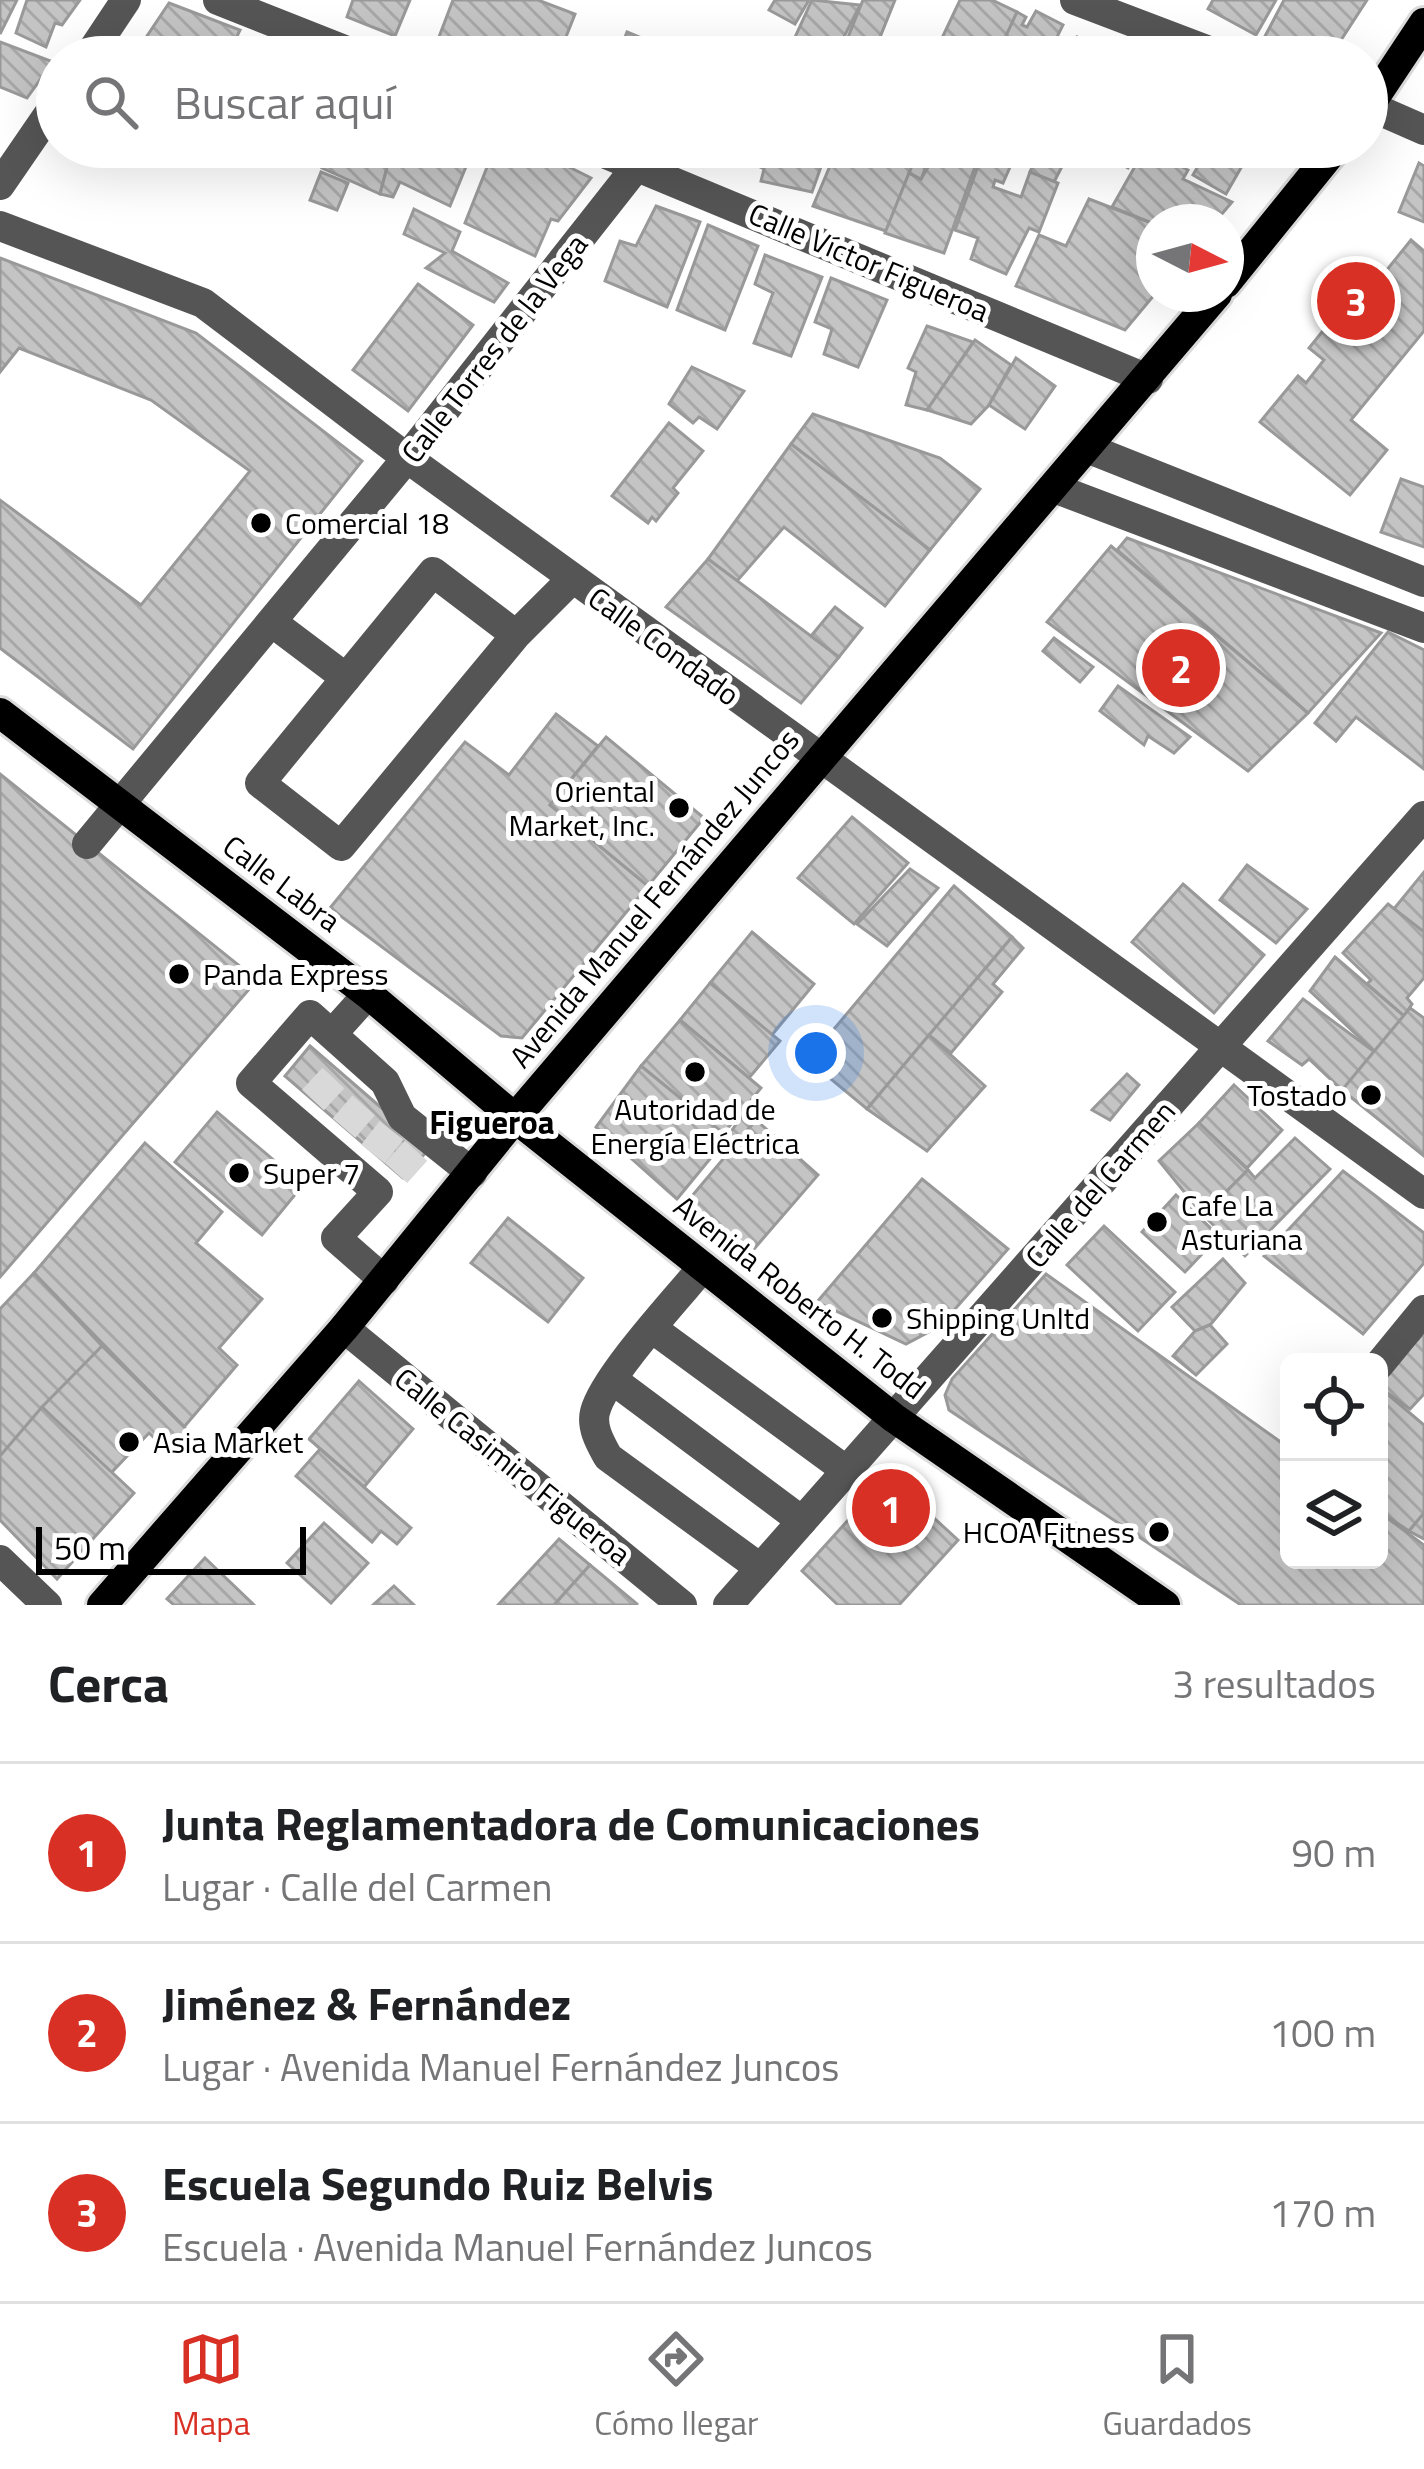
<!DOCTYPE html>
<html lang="es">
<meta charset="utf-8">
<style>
body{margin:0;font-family:"Titillium Web",sans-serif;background:#f6f6f6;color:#202124}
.controls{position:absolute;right:36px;bottom:36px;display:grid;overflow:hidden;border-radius:18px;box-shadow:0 12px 48px #0002}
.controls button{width:108px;height:108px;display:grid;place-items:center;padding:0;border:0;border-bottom:3px solid #e0e0e0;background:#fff;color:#202124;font:60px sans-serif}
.compass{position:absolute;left:1136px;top:204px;width:108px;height:108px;border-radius:50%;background:#fff;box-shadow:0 12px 48px #0002;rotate:96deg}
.scale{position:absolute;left:36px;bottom:30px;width:270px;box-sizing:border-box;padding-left:12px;border:6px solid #000;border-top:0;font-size:33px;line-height:42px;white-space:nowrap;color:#000;-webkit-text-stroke:9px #fff;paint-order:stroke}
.you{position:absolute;left:816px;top:1053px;width:42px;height:42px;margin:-30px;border:9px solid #fff;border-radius:50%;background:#1a73e8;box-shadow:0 0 0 18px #1a73e833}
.badge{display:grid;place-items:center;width:78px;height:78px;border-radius:50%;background:#d93025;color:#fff;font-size:39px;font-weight:700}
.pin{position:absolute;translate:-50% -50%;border:6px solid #fff;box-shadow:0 3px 12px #0006}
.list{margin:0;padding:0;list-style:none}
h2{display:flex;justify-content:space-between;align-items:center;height:156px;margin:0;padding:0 48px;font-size:51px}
h2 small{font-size:39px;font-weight:400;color:#757577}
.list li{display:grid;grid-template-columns:78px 1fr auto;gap:36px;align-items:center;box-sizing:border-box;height:180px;padding:0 48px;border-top:3px solid #e0e0e0}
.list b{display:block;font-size:45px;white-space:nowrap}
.list p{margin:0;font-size:39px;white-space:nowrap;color:#757577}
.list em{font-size:39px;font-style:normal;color:#757577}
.icon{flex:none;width:66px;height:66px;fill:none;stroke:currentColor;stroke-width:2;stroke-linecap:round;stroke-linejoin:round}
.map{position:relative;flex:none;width:1424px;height:1605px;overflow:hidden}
.search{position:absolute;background:#fff;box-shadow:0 12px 48px #0002;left:36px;right:36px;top:36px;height:132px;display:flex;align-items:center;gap:30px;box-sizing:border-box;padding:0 42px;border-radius:66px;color:#757577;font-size:45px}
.sheet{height:696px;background:#fff}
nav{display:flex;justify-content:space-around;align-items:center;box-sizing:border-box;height:168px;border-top:3px solid #e0e0e0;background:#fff;font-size:33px;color:#757577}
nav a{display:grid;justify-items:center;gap:6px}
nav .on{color:#d93025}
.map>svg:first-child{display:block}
.building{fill:url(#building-back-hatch);stroke:#999;stroke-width:3}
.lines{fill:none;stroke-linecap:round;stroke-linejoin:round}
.minor-tunnel{stroke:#d9d9d9;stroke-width:30;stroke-dasharray:30 15;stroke-linecap:butt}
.major-casing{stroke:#dbdbdb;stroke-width:36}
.minor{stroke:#555;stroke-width:30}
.major{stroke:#000;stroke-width:30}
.poi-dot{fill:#000;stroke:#fff;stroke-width:4.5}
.labels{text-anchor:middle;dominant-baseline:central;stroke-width:10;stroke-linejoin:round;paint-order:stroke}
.street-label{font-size:30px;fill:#000;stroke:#fff}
.poi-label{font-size:30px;fill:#000;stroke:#fff;text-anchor:start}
.neighbourhood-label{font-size:33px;font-weight:bold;fill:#000;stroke:#fff}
</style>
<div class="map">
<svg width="1424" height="1605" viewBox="0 0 1424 1605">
<defs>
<pattern id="building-back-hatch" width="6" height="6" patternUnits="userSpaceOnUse" patternTransform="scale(3)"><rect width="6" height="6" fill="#c4c4c4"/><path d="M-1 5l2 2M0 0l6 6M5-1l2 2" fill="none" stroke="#a7a7a7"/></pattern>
</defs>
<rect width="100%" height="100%" fill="#fff"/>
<g class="building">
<path d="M 0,0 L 17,0 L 0,34 Z"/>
<path d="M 27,0 L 80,0 L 62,25 L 55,23 L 46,47 L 16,33 Z"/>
<path d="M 353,0 L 410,0 L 395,36 L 347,17 Z"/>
<path d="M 453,0 L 538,0 L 575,14 L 558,57 L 491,57 L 439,37 Z"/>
<path d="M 775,0 L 809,0 L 795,24 L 769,10 Z"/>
<path d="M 812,0 L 860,5 L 834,57 L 786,57 Z"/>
<path d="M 863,0 L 895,0 L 872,57 L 840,57 Z"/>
<path d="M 960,0 L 992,0 L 1017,12 L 997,57 L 933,57 Z"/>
<path d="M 1213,0 L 1276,0 L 1256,35 L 1208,9 Z"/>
<path d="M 1284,0 L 1367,0 L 1330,57 L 1307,57 L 1262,42 Z"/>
<path d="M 169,3 L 240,30 L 227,57 L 133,57 Z"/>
<path d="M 1036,11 L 1063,25 L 1047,57 L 998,53 L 1017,12 L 1026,17 L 1022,25 L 1027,27 Z"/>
<path d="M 627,32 L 687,57 L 617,57 Z"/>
<path d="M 1077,37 L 1120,53 L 1068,57 Z"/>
<path d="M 0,42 L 53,62 L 27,98 L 0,87 Z"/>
<path d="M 212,147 L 260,147 L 252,163 Z"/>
<path d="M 331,147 L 393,147 L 380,194 L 322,168 Z"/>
<path d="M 413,147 L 474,147 L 450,206 L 400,182 L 393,197 L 380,194 L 391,152 L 407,159 Z"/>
<path d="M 495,147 L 529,147 L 591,178 L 558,221 L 551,219 L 535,256 L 465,223 Z"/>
<path d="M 757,147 L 828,147 L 812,192 L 761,181 L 764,169 L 752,163 Z"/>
<path d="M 937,147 L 927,164 L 915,159 L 886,231 L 813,206 L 838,147 Z"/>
<path d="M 940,147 L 976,164 L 944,253 L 885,233 L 909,173 L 921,179 Z"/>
<path d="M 1026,147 L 1072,147 L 1054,182 L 1030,172 L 1035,160 L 1023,154 Z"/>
<path d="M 1091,147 L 1140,147 L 1128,168 Z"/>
<path d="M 1146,147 L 1188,170 L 1183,179 L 1232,202 L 1215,222 L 1154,224 L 1112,207 Z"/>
<path d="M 1209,147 L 1242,166 L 1226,194 L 1193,175 Z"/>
<path d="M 1210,147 L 1245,147 L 1236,163 Z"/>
<path d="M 1246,147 L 1266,147 L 1258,158 Z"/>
<path d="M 982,155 L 1010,167 L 1003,183 L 995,180 L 993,187 L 1021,197 L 1030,172 L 1058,183 L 1039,232 L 1029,228 L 1006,274 L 971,259 L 978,238 L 955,230 Z"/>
<path d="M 915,159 L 927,164 L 921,179 L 909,173 Z"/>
<path d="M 1419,163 L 1424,166 L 1424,222 L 1399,212 Z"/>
<path d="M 321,172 L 348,183 L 337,210 L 310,200 Z"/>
<path d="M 1089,199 L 1154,224 L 1155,294 L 1125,330 L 1016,286 L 1039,235 L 1066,246 Z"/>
<path d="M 656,206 L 700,222 L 667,307 L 605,281 L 620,241 L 636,246 Z"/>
<path d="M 414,209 L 460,232 L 452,251 L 508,283 L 494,302 L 426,268 L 445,253 L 404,234 Z"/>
<path d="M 708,225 L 758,246 L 725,330 L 677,310 Z"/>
<path d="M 1411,240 L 1424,251 L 1424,331 L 1351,420 L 1387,450 L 1350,495 L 1260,422 L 1298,376 L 1306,383 L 1324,360 L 1309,348 L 1343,306 L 1359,318 L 1380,293 L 1373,287 Z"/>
<path d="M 765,255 L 822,277 L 791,356 L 754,343 L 773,293 L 755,284 Z"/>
<path d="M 0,258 L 196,333 L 362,461 L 133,749 L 0,648 L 0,500 L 141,605 L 250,471 L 151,400 L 19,348 L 0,372 Z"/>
<path d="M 831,278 L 887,300 L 858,367 L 824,354 L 832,329 L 815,322 Z"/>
<path d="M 418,284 L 473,325 L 408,411 L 353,370 Z"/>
<path d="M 927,326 L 973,342 L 927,410 L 906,405 L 916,372 L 908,368 Z"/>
<path d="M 975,340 L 1011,365 L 989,405 L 971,424 L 927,410 Z"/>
<path d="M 1016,358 L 1055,386 L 1025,429 L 989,405 Z"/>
<path d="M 692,367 L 744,391 L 717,429 L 699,417 L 693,423 L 669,404 Z"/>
<path d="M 813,414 L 940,458 L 980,489 L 930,550 L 791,444 Z"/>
<path d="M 669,423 L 703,451 L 673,488 L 678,493 L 656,521 L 652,517 L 648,523 L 612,496 Z"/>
<path d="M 791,444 L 930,550 L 885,606 L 784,527 L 737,581 L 708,559 Z"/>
<path d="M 1401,479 L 1424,487 L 1424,547 L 1381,532 Z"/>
<path d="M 1127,538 L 1381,633 L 1308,713 L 1117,550 Z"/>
<path d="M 1111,546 L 1308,713 L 1248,771 L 1047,622 Z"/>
<path d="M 708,559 L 839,657 L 801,703 L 666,607 Z"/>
<path d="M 835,607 L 862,628 L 839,657 L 811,636 Z"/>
<path d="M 1388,632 L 1424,650 L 1424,769 L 1356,717 L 1336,741 L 1315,723 Z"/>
<path d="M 1054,638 L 1093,667 L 1080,682 L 1043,651 Z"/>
<path d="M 1118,686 L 1190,737 L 1174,753 L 1148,736 L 1144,745 L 1100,711 Z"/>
<path d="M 556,714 L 598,746 L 550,805 L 648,886 L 522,1038 L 501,1036 L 330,908 L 465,742 L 509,775 Z"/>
<path d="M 606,737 L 704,818 L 648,886 L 550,805 Z"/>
<path d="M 0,774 L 257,980 L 0,1277 Z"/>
<path d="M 852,817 L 908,863 L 854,924 L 798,878 Z"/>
<path d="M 1247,865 L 1307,909 L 1276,943 L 1220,900 Z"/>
<path d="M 910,869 L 938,888 L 887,946 L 857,924 Z"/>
<path d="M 1424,872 L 1424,932 L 1393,910 Z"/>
<path d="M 1183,884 L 1264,955 L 1214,1013 L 1132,942 Z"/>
<path d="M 954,886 L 1012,937 L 867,1109 L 808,1060 Z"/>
<path d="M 1388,904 L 1424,932 L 1424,978 L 1407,998 L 1412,1004 L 1404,1016 L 1367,984 L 1371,980 L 1343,953 Z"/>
<path d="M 752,932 L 814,984 L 772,1035 L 710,983 Z"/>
<path d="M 1012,937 L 1023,948 L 993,984 L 1002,992 L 951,1053 L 929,1035 Z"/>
<path d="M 1335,957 L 1404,1016 L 1376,1053 L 1310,991 Z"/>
<path d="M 710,983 L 780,1041 L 749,1078 L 680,1020 Z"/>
<path d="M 1303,999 L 1376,1053 L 1342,1090 L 1309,1059 L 1302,1065 L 1268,1041 Z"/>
<path d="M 1410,1008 L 1424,1018 L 1424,1156 L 1342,1090 Z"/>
<path d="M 680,1020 L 761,1088 L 723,1134 L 641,1066 Z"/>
<path d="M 929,1035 L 985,1086 L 927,1151 L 867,1109 Z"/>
<path d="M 310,1046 L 429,1149 L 403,1178 L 285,1076 Z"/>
<path d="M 641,1066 L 728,1137 L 677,1199 L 596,1127 Z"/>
<path d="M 1127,1074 L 1139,1085 L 1110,1120 L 1092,1110 Z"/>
<path d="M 1234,1085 L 1282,1130 L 1247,1168 L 1199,1123 Z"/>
<path d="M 217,1112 L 303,1185 L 262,1235 L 175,1162 Z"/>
<path d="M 742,1116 L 752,1125 L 739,1139 L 730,1133 Z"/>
<path d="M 756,1120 L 818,1175 L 747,1257 L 686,1203 Z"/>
<path d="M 1199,1123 L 1248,1170 L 1203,1215 L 1159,1161 Z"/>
<path d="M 1295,1138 L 1330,1169 L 1245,1256 L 1203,1215 L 1248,1170 L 1255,1178 Z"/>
<path d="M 145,1143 L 222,1212 L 196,1243 L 262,1299 L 219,1348 L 237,1365 L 184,1427 L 34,1273 Z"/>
<path d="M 1343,1171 L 1424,1233 L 1424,1263 L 1363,1334 L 1264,1256 Z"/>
<path d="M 922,1179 L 1008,1249 L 940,1326 L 906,1344 L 817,1302 Z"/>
<path d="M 1176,1195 L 1219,1236 L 1185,1272 L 1142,1232 Z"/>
<path d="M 508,1218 L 583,1278 L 548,1322 L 471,1263 Z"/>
<path d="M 1104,1226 L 1175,1292 L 1138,1331 L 1067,1265 Z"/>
<path d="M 1223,1259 L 1245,1283 L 1211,1324 L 1195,1331 L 1172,1307 Z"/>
<path d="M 34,1273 L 102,1346 L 0,1456 L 0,1309 Z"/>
<path d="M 1046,1274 L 1289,1448 L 1289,1560 L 1379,1560 L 1379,1512 L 1424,1545 L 1424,1605 L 1241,1605 L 949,1410 L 945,1395 L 952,1379 Z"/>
<path d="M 1210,1325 L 1227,1344 L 1196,1375 L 1173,1356 L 1195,1331 Z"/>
<path d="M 1424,1333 L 1424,1394 L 1410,1409 L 1379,1387 L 1379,1381 Z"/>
<path d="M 102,1346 L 187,1430 L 169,1452 L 149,1433 L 110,1474 L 42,1407 Z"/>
<path d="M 359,1381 L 413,1429 L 364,1487 L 309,1439 Z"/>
<path d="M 1379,1387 L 1424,1425 L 1424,1513 L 1409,1531 L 1379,1511 Z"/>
<path d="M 42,1407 L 134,1493 L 57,1579 L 0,1520 L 0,1456 Z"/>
<path d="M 320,1449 L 411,1528 L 397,1544 L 381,1531 L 372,1542 L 296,1476 Z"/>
<path d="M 888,1476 L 958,1540 L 899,1605 L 838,1605 L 802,1571 Z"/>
<path d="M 1424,1513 L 1424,1539 L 1409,1531 Z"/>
<path d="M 324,1523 L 368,1563 L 331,1603 L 287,1563 Z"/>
<path d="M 559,1539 L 590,1565 L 554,1605 L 498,1605 Z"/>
<path d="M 205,1558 L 254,1605 L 174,1605 L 167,1599 Z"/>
<path d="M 590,1565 L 637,1604 L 637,1605 L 554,1605 Z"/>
<path d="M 394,1586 L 414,1605 L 373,1605 Z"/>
</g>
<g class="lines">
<g class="minor-tunnel">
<path d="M 313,1100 L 340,1071"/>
<path d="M 344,1128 L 370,1098"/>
<path d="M 373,1154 L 398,1122"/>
<path d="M 396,1173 L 423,1143"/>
</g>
<defs>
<g id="major">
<path d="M 1367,109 L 1424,23"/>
<path d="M 1226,283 L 1336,147"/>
<path d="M 0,713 L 368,994 L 515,1118 L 894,1418 L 1165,1605"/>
<path d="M 102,1605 L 344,1328 L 515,1118 L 1217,294"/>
</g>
</defs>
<use href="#major" class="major-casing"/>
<g class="minor">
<path d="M 218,0 L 362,57"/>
<path d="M 1075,0 L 1225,57"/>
<path d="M 88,57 L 126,0"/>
<path d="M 1367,105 L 1424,130"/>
<path d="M 589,147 L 1148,379"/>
<path d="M 0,185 L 57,102"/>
<path d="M 0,226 L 203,303 L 407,458 L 1424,1194"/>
<path d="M 1087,448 L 1424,582"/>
<path d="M 1054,488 L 1424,628"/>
<path d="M 273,623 L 346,678"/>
<path d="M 516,635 L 341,846 L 260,783 L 433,572 L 516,635 L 572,579"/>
<path d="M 87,844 L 407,458 L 637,166"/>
<path d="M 332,1034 L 368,994"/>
<path d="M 703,1267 C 678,1297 603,1378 595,1412 C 591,1428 601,1444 608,1457 L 760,1568"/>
<path d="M 384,1280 L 336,1238 L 378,1192 L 251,1083 L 310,1015 L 385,1082 L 402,1117 L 472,1173"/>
<path d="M 344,1328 L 682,1605"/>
<path d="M 653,1329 L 847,1471"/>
<path d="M 1379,1365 L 1424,1310"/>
<path d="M 613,1380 L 802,1521"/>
<path d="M 0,1560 L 47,1605"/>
<path d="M 728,1605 L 1424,816"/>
</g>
<use href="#major" class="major"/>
</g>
<g class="poi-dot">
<circle cx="261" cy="523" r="12"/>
<circle cx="679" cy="808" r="12"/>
<circle cx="179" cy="974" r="12"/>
<circle cx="695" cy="1072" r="12"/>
<circle cx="1371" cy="1095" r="12"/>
<circle cx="239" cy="1173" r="12"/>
<circle cx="1157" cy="1222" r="12"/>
<circle cx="882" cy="1318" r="12"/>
<circle cx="129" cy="1442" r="12"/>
<circle cx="1159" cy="1532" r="12"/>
</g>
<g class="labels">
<g class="street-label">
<text transform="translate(869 262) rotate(23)">Calle Víctor Figueroa</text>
<text transform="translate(494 348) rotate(-52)">Calle Torres de la Vega</text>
<text transform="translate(664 646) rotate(36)">Calle Condado</text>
<text transform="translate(282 883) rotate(37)">Calle Labra</text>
<text transform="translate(654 898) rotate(-50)">Avenida Manuel Fernández Juncos</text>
<text transform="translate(1100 1184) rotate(-49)">Calle del Carmen</text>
<text transform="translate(800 1297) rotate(38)">Avenida Roberto H. Todd</text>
<text transform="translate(513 1466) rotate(39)">Calle Casimiro Figueroa</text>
</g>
<g class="poi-label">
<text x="285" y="523">Comercial 18</text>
<text x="655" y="791" text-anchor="end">Oriental<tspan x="655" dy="34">Market, Inc.</tspan></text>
<text x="203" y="974">Panda Express</text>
<text x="1347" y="1095" text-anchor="end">Tostado</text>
<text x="695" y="1109" text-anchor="middle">Autoridad de<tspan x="695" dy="34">Energía Eléctrica</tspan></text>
<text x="263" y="1173">Super 7</text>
<text x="1181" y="1205">Cafe La<tspan x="1181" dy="34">Asturiana</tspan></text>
<text x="906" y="1318">Shipping Unltd</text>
<text x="153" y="1442">Asia Market</text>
<text x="1135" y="1532" text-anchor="end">HCOA Fitness</text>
</g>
<g class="neighbourhood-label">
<text x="492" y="1122">Figueroa</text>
</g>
</g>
</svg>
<div class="controls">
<button><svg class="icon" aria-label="locate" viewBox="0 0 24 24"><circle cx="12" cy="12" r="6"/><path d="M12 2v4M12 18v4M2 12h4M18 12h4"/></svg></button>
<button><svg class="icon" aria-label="layers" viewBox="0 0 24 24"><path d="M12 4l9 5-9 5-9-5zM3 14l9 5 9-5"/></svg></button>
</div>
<svg class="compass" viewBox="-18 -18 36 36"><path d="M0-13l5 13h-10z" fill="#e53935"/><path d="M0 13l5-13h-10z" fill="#757577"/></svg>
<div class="scale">50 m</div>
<div class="you"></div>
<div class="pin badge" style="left:891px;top:1508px">1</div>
<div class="pin badge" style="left:1181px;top:668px">2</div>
<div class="pin badge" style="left:1356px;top:301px">3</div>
<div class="search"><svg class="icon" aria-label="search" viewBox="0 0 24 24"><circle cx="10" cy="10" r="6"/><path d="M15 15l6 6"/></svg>Buscar aquí</div>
</div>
<section class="sheet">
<h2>Cerca<small>3 resultados</small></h2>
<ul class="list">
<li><span class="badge">1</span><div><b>Junta Reglamentadora de Comunicaciones</b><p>Lugar · Calle del Carmen</p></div><em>90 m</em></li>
<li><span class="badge">2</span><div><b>Jiménez &amp; Fernández</b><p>Lugar · Avenida Manuel Fernández Juncos</p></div><em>100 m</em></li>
<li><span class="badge">3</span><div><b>Escuela Segundo Ruiz Belvis</b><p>Escuela · Avenida Manuel Fernández Juncos</p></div><em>170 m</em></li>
</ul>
</section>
<nav>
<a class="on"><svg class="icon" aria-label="map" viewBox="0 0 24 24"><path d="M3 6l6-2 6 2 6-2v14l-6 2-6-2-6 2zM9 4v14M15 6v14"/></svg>Mapa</a>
<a><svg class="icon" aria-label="directions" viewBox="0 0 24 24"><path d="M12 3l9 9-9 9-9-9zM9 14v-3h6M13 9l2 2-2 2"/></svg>Cómo llegar</a>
<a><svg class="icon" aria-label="saved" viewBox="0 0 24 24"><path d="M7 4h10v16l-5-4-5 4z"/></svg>Guardados</a>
</nav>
